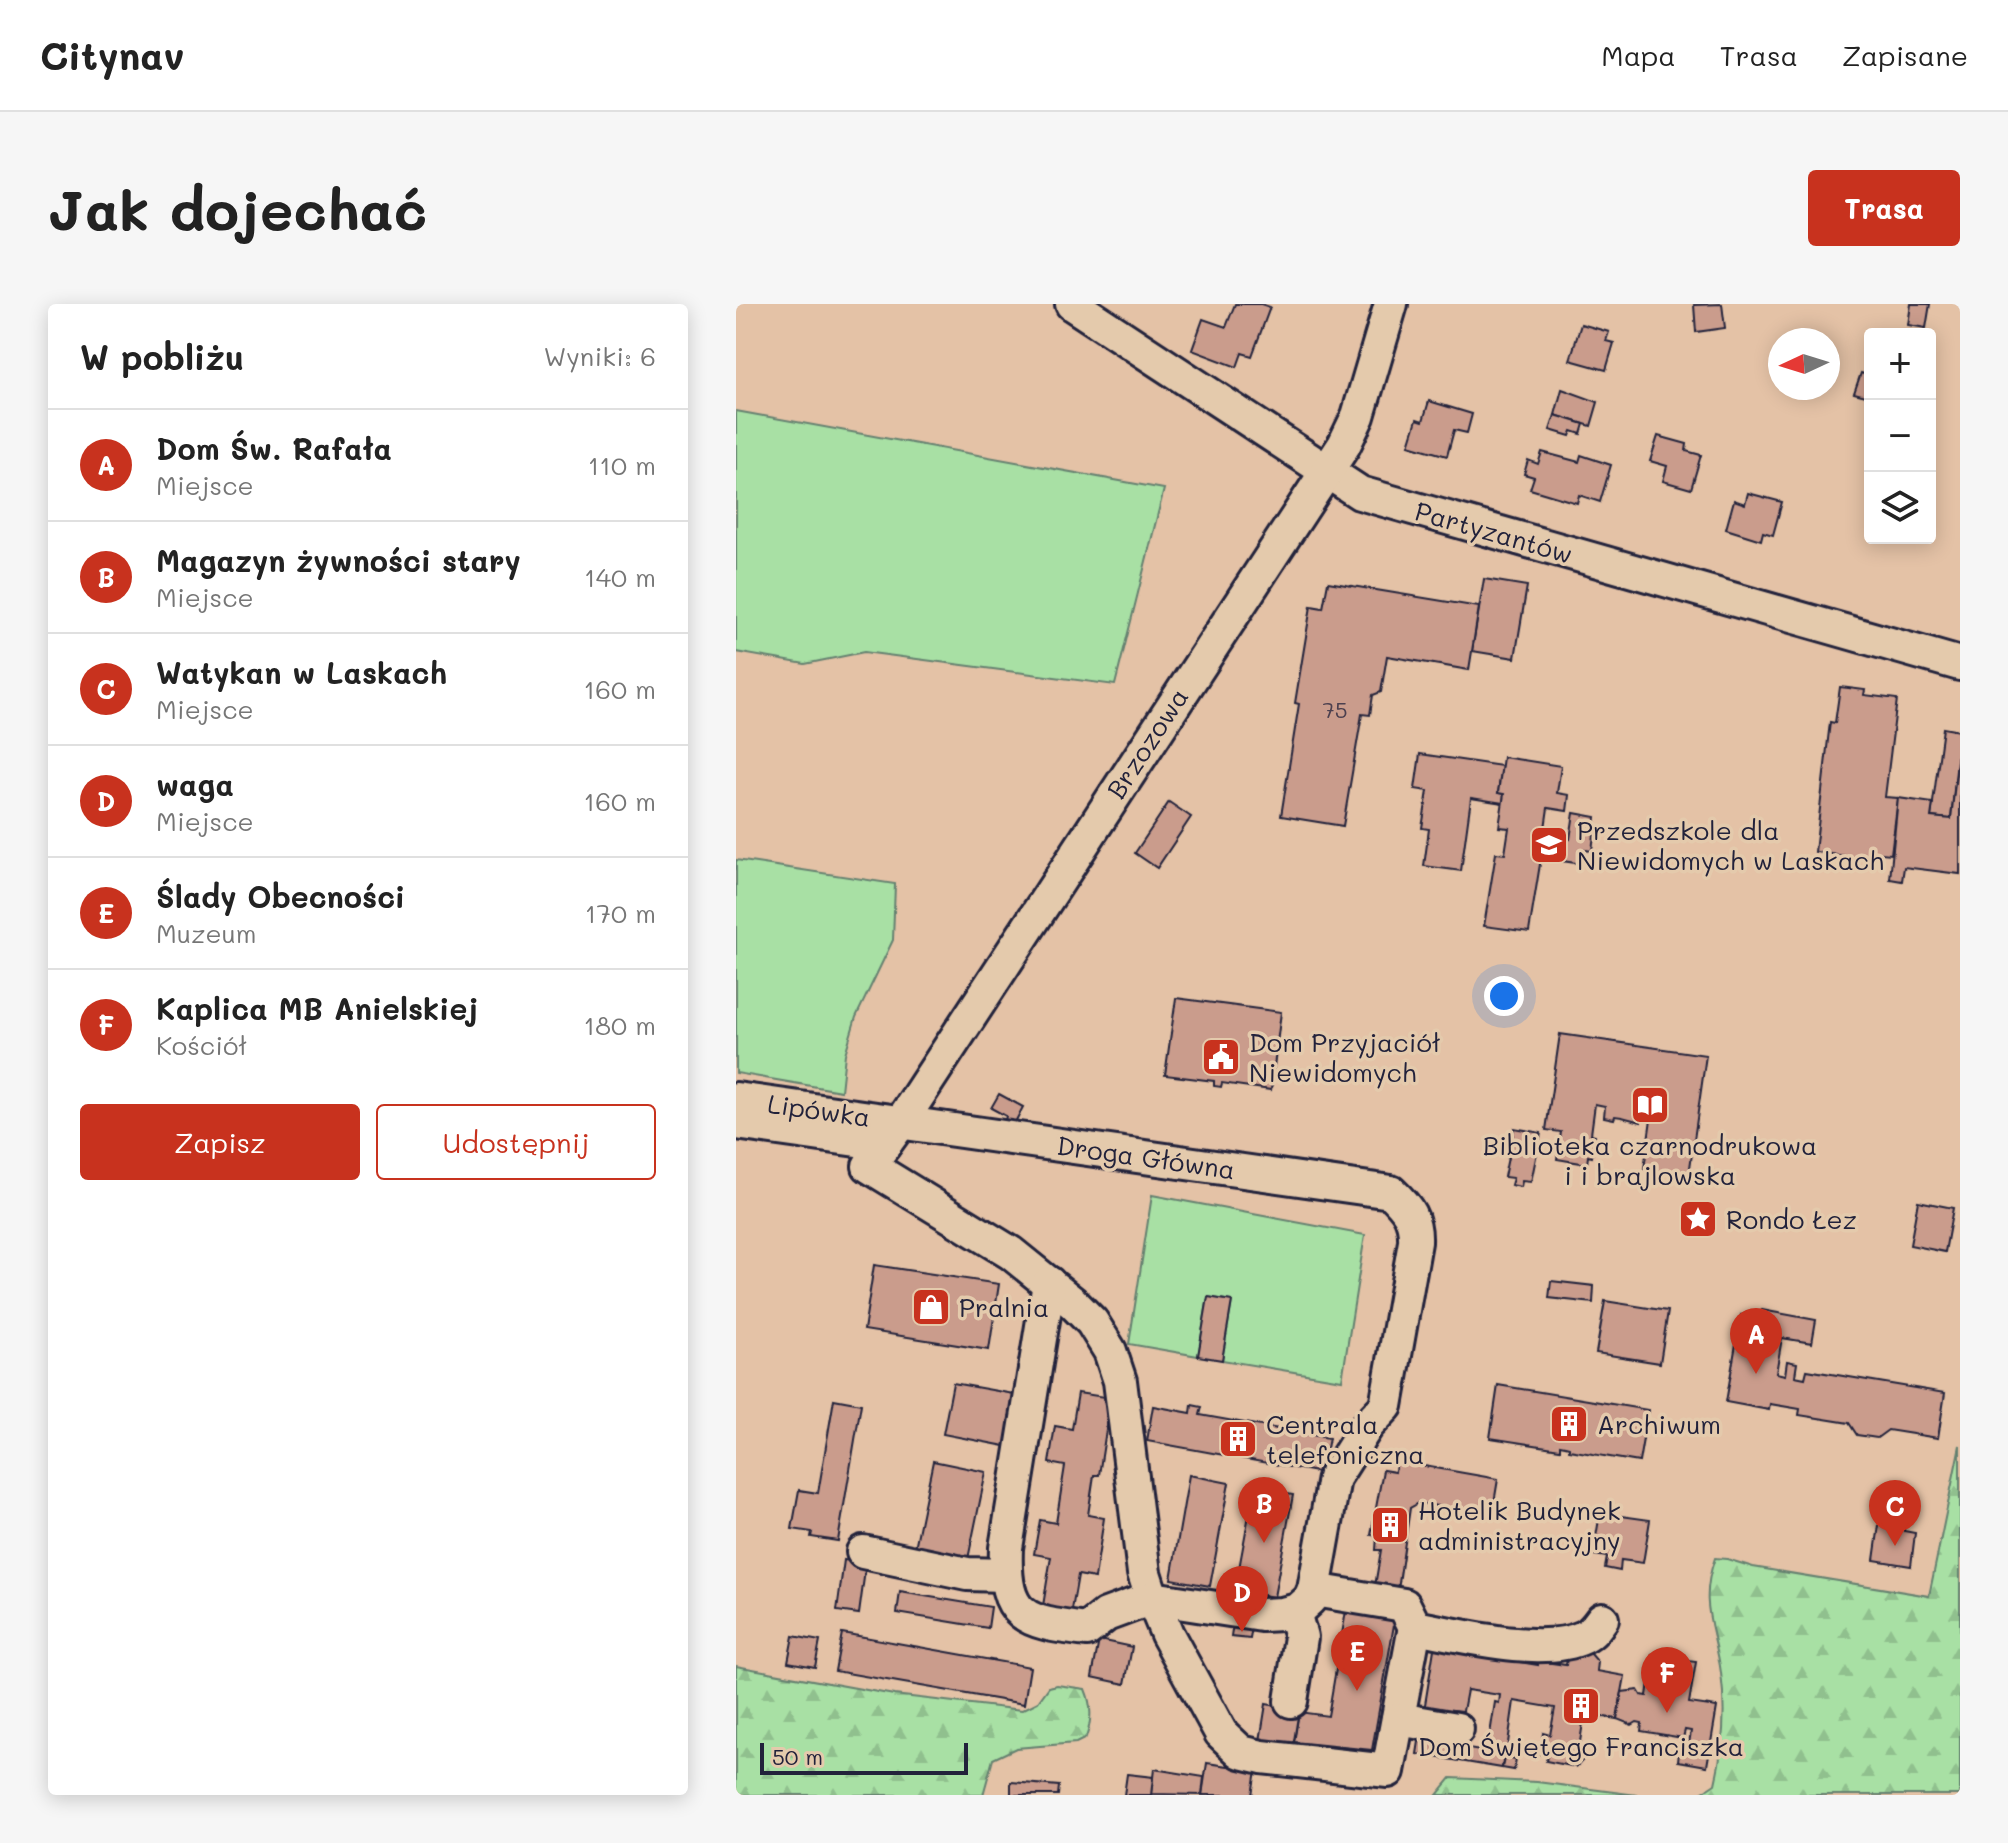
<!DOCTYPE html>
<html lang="pl">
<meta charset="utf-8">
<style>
body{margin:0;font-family:Mali,sans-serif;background:#f6f6f6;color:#222}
.controls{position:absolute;right:24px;top:24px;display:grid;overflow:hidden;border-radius:8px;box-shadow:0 4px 20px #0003}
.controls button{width:72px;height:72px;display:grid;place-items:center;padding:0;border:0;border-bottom:2px solid #e0e0e0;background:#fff;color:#222;font:40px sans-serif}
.compass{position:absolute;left:1032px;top:24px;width:72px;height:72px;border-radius:50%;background:#fff;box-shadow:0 4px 20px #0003;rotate:266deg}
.scale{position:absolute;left:24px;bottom:20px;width:208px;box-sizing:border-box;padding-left:8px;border:4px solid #22223b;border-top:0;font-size:22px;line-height:28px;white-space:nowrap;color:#22223b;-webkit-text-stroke:6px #e4caac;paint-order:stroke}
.you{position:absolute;left:768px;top:692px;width:28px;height:28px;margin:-20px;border:6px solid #fff;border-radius:50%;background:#1a73e8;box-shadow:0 0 0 12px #1a73e833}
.badge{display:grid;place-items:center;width:52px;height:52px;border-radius:50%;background:#c8321e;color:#fff;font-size:26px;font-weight:700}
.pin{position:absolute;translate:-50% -66px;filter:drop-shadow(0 2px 4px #0008)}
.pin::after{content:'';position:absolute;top:42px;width:28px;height:24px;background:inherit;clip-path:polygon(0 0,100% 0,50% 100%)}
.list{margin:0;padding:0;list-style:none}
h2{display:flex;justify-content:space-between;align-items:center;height:104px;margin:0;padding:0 32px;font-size:34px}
h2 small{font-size:26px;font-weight:400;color:#767676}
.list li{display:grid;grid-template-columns:52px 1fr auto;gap:24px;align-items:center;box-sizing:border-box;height:112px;padding:0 32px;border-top:2px solid #e0e0e0}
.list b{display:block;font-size:30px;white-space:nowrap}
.list p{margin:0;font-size:26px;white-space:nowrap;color:#767676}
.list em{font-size:26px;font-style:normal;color:#767676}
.actions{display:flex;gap:16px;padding:24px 32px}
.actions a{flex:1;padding:18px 0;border:2px solid #c8321e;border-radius:8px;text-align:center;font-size:28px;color:#c8321e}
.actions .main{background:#c8321e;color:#fff}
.icon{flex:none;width:44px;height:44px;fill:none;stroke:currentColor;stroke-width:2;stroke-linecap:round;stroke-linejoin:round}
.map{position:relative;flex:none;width:1224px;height:1491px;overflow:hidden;border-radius:8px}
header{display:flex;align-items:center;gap:48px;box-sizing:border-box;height:112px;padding:0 40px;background:#fff;border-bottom:2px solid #e0e0e0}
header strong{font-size:38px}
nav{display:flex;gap:44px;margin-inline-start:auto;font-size:28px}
.intro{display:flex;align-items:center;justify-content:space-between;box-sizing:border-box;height:192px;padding:0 48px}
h1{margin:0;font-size:56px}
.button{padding:20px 36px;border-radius:8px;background:#c8321e;color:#fff;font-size:28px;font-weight:700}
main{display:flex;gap:48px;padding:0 48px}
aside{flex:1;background:#fff;border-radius:8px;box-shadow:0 4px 20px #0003}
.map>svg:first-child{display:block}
.green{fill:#a8e0a4;stroke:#658170;stroke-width:2}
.forest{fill:url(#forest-firs);stroke:#658170;stroke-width:2}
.building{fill:#ca9c8c;stroke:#22223b;stroke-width:2}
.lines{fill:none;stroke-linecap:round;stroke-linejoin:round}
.minor-casing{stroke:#22223b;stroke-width:38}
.minor{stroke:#e4caac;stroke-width:32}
.labels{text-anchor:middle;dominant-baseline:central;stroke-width:7;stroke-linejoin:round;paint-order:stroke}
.number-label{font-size:22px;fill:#4c404f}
.street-label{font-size:26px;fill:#22223b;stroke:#e4caac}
.poi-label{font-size:26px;fill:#22223b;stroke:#e4caac;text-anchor:start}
</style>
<header>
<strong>Citynav</strong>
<nav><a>Mapa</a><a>Trasa</a><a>Zapisane</a></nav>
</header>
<div class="intro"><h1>Jak dojechać</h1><a class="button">Trasa</a></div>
<main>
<aside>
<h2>W pobliżu<small>Wyniki: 6</small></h2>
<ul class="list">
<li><span class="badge">A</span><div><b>Dom Św. Rafała</b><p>Miejsce</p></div><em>110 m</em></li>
<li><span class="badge">B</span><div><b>Magazyn żywności stary</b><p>Miejsce</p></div><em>140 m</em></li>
<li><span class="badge">C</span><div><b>Watykan w Laskach</b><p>Miejsce</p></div><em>160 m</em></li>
<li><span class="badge">D</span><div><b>waga</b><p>Miejsce</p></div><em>160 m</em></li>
<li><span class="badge">E</span><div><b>Ślady Obecności</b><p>Muzeum</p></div><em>170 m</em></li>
<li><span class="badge">F</span><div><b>Kaplica MB Anielskiej</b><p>Kościół</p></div><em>180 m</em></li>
</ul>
<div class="actions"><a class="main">Zapisz</a><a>Udostępnij</a></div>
</aside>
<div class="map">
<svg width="1224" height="1491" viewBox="0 0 1224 1491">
<defs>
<pattern id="forest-firs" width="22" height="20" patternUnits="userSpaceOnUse" patternTransform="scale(2)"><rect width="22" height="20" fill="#a8e0a4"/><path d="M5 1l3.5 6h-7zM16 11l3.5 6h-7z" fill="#90c08e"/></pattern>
</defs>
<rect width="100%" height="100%" fill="#e4c2a6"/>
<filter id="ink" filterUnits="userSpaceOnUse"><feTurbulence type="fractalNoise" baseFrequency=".0125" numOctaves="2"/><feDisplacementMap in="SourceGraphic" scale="16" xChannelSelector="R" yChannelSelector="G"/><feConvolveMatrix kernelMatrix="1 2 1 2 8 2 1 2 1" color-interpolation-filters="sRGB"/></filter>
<g filter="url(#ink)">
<g class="green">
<path d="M 0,107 L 428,185 L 379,381 L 128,348 L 69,360 L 0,348 Z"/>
<path d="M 0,556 L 159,580 L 157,636 L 120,713 L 109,750 L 105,787 L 0,769 Z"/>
<path d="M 416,891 L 629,931 L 606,1076 L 486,1056 L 496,997 L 472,993 L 462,1052 L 393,1040 Z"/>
</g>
<g class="forest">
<path d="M 1224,1141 L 1224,1491 L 957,1491 L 964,1490 L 979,1480 C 987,1445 990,1405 985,1369 C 979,1323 962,1301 979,1254 L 991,1255 L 1017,1263 L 1193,1292 Z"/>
<path d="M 0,1362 L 158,1391 L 286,1406 L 302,1398 L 313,1383 L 321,1381 L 349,1385 C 356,1402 356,1416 350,1434 L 340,1439 L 280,1444 L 257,1455 L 247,1491 L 0,1491 Z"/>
<path d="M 715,1474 L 801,1478 L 901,1491 L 701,1491 Z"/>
</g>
<g class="building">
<path d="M 499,0 L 525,0 L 534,3 L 516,52 L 506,49 L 501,63 L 456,46 L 467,15 L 490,23 Z"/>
<path d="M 986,0 L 989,24 L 960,28 L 958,1 Z"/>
<path d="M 1175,0 L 1194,0 L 1190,24 L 1172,21 Z"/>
<path d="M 845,20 L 873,28 L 870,37 L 878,39 L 870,66 L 834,56 Z"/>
<path d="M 1125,69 L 1134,72 L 1134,93 L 1118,89 Z"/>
<path d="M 826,85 L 862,98 L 855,122 L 819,111 Z"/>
<path d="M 693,97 L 736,110 L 731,129 L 718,126 L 711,152 L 673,141 L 681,115 L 687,117 Z"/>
<path d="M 819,111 L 848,120 L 845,130 L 836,127 L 834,132 L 814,126 Z"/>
<path d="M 922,132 L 951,140 L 950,147 L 965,151 L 955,185 L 927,177 L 931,162 L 914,157 Z"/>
<path d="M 806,148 L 843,158 L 845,151 L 875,161 L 864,198 L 843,191 L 841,199 L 794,185 L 798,173 L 788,170 L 792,156 L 802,160 Z"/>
<path d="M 1012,189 L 1046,198 L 1037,231 L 1027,228 L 1025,236 L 990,225 L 998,196 L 1009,200 Z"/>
<path d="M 748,275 L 791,282 L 779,354 L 736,347 Z"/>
<path d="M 592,278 L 743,303 L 733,366 L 651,352 L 645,388 L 637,391 L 634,411 L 626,410 L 607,522 L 545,512 L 563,400 L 559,399 L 575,302 L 587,304 Z"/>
<path d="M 1104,383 L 1129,386 L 1128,391 L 1161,395 L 1149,493 L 1162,494 L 1155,550 L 1134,548 L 1133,555 L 1079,548 L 1094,418 L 1099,419 Z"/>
<path d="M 1207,424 L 1224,427 L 1215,515 L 1195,513 Z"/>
<path d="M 1224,434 L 1224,570 L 1168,563 L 1166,577 L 1154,575 L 1162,494 L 1197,499 L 1195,513 L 1215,515 Z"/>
<path d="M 684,450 L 766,462 L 762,489 L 768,490 L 767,499 L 735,494 L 725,567 L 688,562 L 693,525 L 686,524 L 692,487 L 679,485 Z"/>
<path d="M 767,453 L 825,462 L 821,489 L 833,491 L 831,507 L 812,504 L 808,531 L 834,535 L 838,509 L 860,513 L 856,547 L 849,546 L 847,560 L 805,554 L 793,628 L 748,622 L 760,549 L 769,550 L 773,524 L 763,523 L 768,490 L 762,489 Z"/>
<path d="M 433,498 L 455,513 L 421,564 L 399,549 Z"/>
<path d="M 440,694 L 545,708 L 535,786 L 486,779 L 485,783 L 478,782 L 478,777 L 429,771 Z"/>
<path d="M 824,730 L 970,751 L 953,871 L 908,865 L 916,808 L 906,807 L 905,818 L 886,813 L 879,812 L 878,815 L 868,813 L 869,802 L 859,800 L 855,830 L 859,831 L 856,853 L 852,852 L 851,860 L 821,855 L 825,828 L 810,826 Z"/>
<path d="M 263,790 L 287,803 L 275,826 L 267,824 L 270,812 L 255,804 Z"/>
<path d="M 778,824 L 805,829 L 795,878 L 786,877 L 785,883 L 775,881 L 777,874 L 768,873 Z"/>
<path d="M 1182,897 L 1217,904 L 1209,948 L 1174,941 Z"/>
<path d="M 138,961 L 263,980 L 253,1046 L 128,1026 Z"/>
<path d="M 815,977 L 858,982 L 857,999 L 813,994 Z"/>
<path d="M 472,993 L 496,997 L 486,1056 L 462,1052 Z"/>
<path d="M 869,997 L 932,1007 L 924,1059 L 860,1049 Z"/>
<path d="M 1026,1006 L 1080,1016 L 1076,1039 L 1046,1034 L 1040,1069 L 1049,1071 L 1051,1057 L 1061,1059 L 1059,1072 L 1069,1074 L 1071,1066 L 1209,1089 L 1202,1134 L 1152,1126 L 1141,1134 L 1121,1131 L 1113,1119 L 1063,1111 L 1064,1105 L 1034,1100 L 1033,1106 L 990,1098 L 1005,1011 L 1025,1014 Z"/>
<path d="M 217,1079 L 278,1090 L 269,1142 L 207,1130 Z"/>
<path d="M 762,1081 L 912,1106 L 903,1158 L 833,1146 L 833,1143 L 829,1142 L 824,1141 L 824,1145 L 754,1134 Z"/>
<path d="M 342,1089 L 375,1094 L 363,1171 L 358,1171 L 352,1211 L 368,1214 L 359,1274 L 342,1271 L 335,1312 L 306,1308 L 315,1253 L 298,1250 L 304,1216 L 320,1219 L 329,1162 L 313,1159 L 319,1122 L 336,1125 Z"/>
<path d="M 98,1095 L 125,1100 L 102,1237 L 75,1233 L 76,1228 L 56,1225 L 63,1186 L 82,1189 Z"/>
<path d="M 456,1101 L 466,1103 L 464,1111 L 593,1134 L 586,1169 L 411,1137 L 417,1102 L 455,1109 Z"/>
<path d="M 197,1157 L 250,1168 L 232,1255 L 179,1244 Z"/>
<path d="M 660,1157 L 762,1175 L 756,1211 L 683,1199 L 674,1204 L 662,1286 L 639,1282 L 645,1246 L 640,1246 L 641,1232 L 635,1231 L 647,1166 L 659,1168 Z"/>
<path d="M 453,1171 L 493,1179 L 474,1282 L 435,1275 Z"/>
<path d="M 518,1184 L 557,1191 L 538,1293 L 499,1286 Z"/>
<path d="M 864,1209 L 914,1216 L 907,1259 L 885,1256 L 884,1267 L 869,1264 L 871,1253 L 857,1251 Z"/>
<path d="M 1144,1214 L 1160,1217 L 1160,1221 L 1168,1222 L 1168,1227 L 1179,1229 L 1175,1262 L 1138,1256 Z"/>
<path d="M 108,1256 L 130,1259 L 123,1310 L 101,1307 Z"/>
<path d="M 164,1288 L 255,1303 L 252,1324 L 161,1309 Z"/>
<path d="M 610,1307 L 659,1315 L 636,1446 L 558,1438 L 563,1408 L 592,1412 Z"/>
<path d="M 497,1320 L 516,1323 L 514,1335 L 495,1333 Z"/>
<path d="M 106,1329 L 294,1363 L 288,1400 L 99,1367 Z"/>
<path d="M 57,1332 L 84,1337 L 79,1363 L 52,1358 Z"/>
<path d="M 363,1336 L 396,1343 L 389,1380 L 356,1373 Z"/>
<path d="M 699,1339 L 783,1354 L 783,1358 L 802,1361 L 802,1357 L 830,1361 L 831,1353 L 840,1347 L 855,1350 L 862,1358 L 861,1367 L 889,1372 L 881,1415 L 843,1409 L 842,1418 L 847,1419 L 843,1444 L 847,1449 L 846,1457 L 840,1463 L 810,1457 L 811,1452 L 804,1450 L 807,1429 L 814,1431 L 819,1404 L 778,1397 L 771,1446 L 752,1443 L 759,1398 L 763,1399 L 764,1391 L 731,1386 L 727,1407 L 718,1406 L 716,1417 L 687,1413 Z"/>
<path d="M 917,1351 L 933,1354 L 932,1362 L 937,1363 L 943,1364 L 945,1356 L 960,1358 L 953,1399 L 981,1403 L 971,1462 L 942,1457 L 944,1439 L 953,1440 L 955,1427 L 949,1426 L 947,1434 L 905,1427 L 906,1419 L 901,1418 L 896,1421 L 881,1415 L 886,1388 L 902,1386 L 905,1391 L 911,1392 Z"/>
<path d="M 530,1400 L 563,1406 L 557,1443 L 524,1437 Z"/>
<path d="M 685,1425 L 699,1427 L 697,1439 L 768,1451 L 766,1464 L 681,1450 Z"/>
<path d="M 768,1454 L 780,1456 L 778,1466 L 766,1464 Z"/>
<path d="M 471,1459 L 520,1466 L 516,1491 L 466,1491 Z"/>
<path d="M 418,1465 L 468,1473 L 466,1491 L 415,1490 Z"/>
<path d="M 391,1470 L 417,1473 L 415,1491 L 388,1491 Z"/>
<path d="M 275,1478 L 323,1482 L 322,1491 L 275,1491 Z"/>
</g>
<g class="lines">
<defs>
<g id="minor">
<path d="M 336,0 L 624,189 L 1224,360"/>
<path d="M 655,0 L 622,112 L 608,141 L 165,818 L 133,862 L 275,949 L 337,999 L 356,1018 L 374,1047 L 384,1077 L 408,1269 L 416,1294 L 431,1330 L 485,1429 L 505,1448 L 526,1453 L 652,1467 L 679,1323"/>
<path d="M 0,795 L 655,888 C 672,904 680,915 679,938 L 650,1102 L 631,1122 L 598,1174 L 578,1286 L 574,1295 L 562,1306 L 546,1310 L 526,1311 L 416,1294 L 370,1311 L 351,1326 C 290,1318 267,1316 270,1244 L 313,979"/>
<path d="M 0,819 L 149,840"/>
<path d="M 127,1248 L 231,1270 L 269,1271"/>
<path d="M 578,1286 L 668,1301 L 679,1323"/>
<path d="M 679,1323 C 723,1331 807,1353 848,1333 C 856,1329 861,1322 866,1315"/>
<path d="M 555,1397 L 565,1333 L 558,1308"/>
<path d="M 662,1415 L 721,1425"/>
</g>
</defs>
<use href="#minor" class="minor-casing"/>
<use href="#minor" class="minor"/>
</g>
</g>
<defs>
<symbol id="school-square" viewBox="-11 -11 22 22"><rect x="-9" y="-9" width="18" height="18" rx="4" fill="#c8321e" stroke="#e4caac"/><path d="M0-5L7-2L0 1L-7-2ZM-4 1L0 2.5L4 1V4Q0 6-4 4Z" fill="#fff"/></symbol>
<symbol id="civic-square" viewBox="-11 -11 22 22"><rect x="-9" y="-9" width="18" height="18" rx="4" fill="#c8321e" stroke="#e4caac"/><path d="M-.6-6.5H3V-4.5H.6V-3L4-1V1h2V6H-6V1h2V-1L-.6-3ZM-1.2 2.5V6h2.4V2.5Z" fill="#fff"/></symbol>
<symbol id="library-square" viewBox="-11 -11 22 22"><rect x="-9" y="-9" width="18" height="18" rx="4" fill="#c8321e" stroke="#e4caac"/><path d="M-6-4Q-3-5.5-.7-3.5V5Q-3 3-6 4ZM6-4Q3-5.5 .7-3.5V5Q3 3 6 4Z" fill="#fff"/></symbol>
<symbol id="sight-square" viewBox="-11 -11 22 22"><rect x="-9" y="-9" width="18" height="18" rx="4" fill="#c8321e" stroke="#e4caac"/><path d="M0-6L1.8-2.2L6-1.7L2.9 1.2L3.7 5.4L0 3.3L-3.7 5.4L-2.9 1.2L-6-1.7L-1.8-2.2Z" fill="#fff"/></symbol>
<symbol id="shop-square" viewBox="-11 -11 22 22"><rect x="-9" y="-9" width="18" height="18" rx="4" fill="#c8321e" stroke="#e4caac"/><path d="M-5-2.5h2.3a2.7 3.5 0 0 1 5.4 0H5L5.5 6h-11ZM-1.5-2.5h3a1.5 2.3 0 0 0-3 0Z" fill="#fff"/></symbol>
<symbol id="building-square" viewBox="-11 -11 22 22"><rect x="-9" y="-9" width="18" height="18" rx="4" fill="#c8321e" stroke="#e4caac"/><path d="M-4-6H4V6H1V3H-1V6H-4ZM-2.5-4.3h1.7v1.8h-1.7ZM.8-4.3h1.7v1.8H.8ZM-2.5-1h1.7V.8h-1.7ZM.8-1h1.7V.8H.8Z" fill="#fff"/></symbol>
</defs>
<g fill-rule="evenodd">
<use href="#school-square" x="791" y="519" width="44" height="44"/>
<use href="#civic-square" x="463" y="731" width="44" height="44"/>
<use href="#library-square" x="892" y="779" width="44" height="44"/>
<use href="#sight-square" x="940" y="893" width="44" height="44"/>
<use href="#shop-square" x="173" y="981" width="44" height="44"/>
<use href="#building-square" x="811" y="1098" width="44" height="44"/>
<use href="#building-square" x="480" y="1113" width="44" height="44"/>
<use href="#building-square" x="632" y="1199" width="44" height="44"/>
<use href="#building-square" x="823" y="1380" width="44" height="44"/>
</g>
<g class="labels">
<g class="number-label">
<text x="599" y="405">75</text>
</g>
<g class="street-label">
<text transform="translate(758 228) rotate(16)">Partyzantów</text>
<text transform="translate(411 439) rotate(-57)">Brzozowa</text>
<text transform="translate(83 806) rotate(8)">Lipówka</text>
<text transform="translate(410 853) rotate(8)">Droga Główna</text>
</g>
<g class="poi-label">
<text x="841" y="526">Przedszkole dla<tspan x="841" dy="30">Niewidomych w Laskach</tspan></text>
<text x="513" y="738">Dom Przyjaciół<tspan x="513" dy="30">Niewidomych</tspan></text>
<text x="914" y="841" text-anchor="middle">Biblioteka czarnodrukowa<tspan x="914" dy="30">i i brajlowska</tspan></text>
<text x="990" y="915">Rondo Łez</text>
<text x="223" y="1003">Pralnia</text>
<text x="530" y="1120">Centrala<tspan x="530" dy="30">telefoniczna</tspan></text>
<text x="861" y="1120">Archiwum</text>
<text x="682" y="1206">Hotelik Budynek<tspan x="682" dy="30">administracyjny</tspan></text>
<text x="845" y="1442" text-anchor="middle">Dom Świętego Franciszka</text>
</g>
</g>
</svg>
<div class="controls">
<button>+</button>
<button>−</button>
<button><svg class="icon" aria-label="layers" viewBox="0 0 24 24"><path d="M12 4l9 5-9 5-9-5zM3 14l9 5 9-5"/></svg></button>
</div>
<svg class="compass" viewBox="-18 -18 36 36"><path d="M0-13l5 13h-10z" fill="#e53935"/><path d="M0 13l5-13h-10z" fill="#767676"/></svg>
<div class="scale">50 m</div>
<div class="you"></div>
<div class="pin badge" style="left:1020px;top:1070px">A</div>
<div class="pin badge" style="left:528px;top:1239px">B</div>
<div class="pin badge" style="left:1159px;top:1242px">C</div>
<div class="pin badge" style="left:506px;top:1328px">D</div>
<div class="pin badge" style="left:621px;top:1387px">E</div>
<div class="pin badge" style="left:931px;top:1409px">F</div>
</div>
</main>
